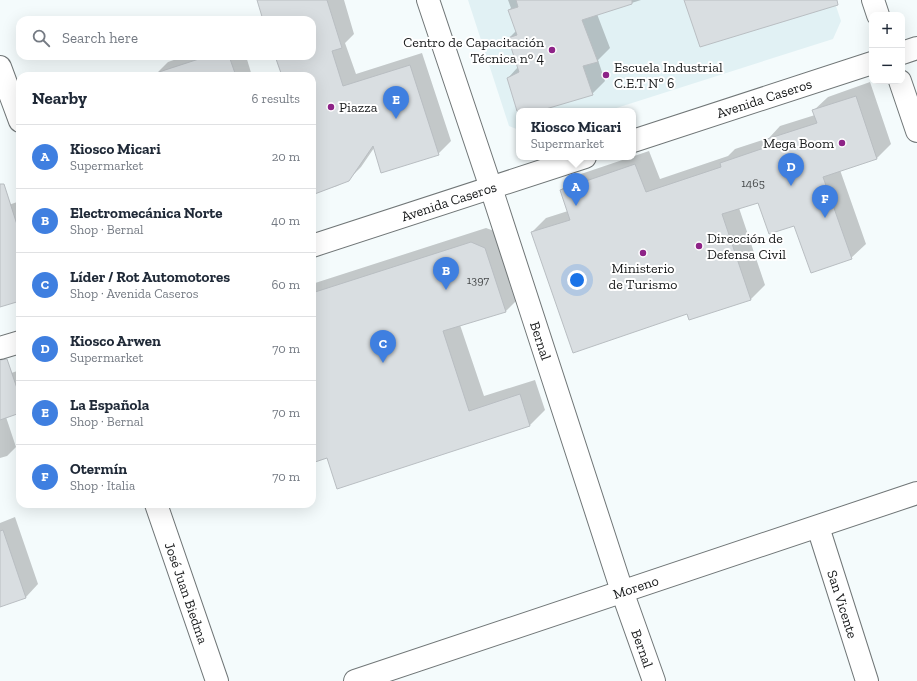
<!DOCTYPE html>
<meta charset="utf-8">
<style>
body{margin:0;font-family:"Zilla Slab",serif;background:#f6f6f7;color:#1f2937}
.controls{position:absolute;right:12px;top:12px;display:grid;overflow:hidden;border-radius:8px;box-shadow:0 4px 16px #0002}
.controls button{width:36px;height:36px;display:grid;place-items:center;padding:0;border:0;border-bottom:1px solid #e0e1e3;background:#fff;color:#1f2937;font:20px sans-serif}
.you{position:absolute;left:577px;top:280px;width:14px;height:14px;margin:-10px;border:3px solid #fff;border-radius:50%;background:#1a73e8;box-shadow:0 0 0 6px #1a73e833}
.badge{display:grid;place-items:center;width:26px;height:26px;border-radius:50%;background:#7c3aed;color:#fff;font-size:13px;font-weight:700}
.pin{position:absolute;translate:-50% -33px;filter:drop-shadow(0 1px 2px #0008)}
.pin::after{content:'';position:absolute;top:21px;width:14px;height:12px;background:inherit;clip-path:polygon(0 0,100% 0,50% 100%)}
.popup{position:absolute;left:516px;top:108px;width:120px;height:52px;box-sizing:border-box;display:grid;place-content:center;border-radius:8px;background:#fff;filter:drop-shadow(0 1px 3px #0005);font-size:13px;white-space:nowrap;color:#747a83}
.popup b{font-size:15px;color:#1f2937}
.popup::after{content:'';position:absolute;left:50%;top:100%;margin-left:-8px;border:8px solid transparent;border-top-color:#fff}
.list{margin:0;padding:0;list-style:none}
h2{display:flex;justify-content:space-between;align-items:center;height:52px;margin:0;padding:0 16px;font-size:17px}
h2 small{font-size:13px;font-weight:400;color:#747a83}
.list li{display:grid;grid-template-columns:26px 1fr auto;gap:12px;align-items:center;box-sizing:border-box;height:64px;padding:0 16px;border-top:1px solid #e0e1e3}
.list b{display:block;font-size:15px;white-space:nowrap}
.list p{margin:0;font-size:13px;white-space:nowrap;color:#747a83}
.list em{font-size:13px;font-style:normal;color:#747a83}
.icon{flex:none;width:22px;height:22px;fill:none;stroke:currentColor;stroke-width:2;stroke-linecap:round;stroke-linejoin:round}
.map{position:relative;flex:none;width:917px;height:681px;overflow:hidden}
.search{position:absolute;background:#fff;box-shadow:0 4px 16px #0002;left:16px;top:16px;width:300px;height:44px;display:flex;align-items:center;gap:10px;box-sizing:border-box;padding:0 14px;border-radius:12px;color:#747a83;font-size:15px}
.panel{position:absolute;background:#fff;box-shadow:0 4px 16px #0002;left:16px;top:72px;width:300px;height:436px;border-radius:12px}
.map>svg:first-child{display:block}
.built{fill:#e1f1f4}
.shadow{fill:#0003}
.building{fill:#d9dee1;stroke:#b9bec2}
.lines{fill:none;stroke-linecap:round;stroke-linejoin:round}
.minor-casing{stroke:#707677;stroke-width:24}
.secondary-casing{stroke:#707677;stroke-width:24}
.minor{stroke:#fff;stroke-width:22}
.secondary{stroke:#fff;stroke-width:22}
.poi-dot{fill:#8e2387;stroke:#fff;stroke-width:1.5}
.labels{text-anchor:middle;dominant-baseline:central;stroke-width:4;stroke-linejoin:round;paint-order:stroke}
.number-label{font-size:12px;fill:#474a4b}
.poi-label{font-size:14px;fill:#161819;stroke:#fff;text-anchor:start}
.street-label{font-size:14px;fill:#161819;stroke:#fff}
</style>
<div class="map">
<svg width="917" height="681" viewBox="0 0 917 681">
<rect width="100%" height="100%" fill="#f4fbfc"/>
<path class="built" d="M 468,0 L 834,0 L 841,21 L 833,39 L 607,111 L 519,111 L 519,130 L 509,126 Z"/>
<g class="shadow">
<path d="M 258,0 L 344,0 L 354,34 L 345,43 L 356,74 L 422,53 L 451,141 L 438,154 L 374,148 L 361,167 L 348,180 L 337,186 L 312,194 L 312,76 L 283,76 L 276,56 L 312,56 L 312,20 L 265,20 Z"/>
<path d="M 508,0 L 641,0 L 597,14 L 610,48 L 598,60 L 605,81 L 592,94 L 535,111 L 519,111 L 519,116 L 508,78 L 518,67 L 509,38 L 517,30 L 509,10 L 511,8 Z"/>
<path d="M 185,56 L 246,56 L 252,76 L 156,76 L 156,74 L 168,62 Z"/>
<path d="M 870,82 L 891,144 L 877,158 L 840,170 L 866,244 L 851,258 L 759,201 L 739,208 L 765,285 L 751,299 L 690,319 L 688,313 L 532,232 L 546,218 L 568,211 L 561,190 L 575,176 L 649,151 L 660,179 L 728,156 L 735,149 L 769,138 L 780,126 L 815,115 L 813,111 L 828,97 Z"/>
<path d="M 20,201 L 20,300 L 0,306 L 0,208 Z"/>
<path d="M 486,228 L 500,233 L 521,296 L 506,311 L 460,325 L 484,396 L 535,380 L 545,410 L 530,425 L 327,456 L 312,456 L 312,284 Z"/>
<path d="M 20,370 L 20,412 L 6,417 L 16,447 L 7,456 L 0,458 L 0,377 Z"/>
<path d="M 15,517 L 38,584 L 26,597 L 0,606 L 0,523 Z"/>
</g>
<g class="building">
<path d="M 257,0 L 327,0 L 342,48 L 332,51 L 343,86 L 410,65 L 439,155 L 381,173 L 373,146 L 349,181 L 312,195 L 312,76 L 282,76 L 275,56 L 312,56 L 312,20 L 263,20 Z"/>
<path d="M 516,0 L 632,0 L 632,4 L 582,20 L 598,62 L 583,66 L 593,95 L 539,111 L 517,111 L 507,78 L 519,72 L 508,38 L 517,35 L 508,10 L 518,7 Z"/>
<path d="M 684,0 L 837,0 L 838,5 L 700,47 Z"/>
<path d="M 208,56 L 229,56 L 236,76 L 159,76 L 159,72 Z"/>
<path d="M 856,96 L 877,159 L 823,177 L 852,259 L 811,273 L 794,226 L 769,234 L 758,203 L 722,214 L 751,300 L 689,320 L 687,314 L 573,353 L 531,232 L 570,220 L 560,190 L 635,164 L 646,192 L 721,167 L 720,163 L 767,147 L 764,140 L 817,123 L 812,110 Z"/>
<path d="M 0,184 L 4,184 L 20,234 L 20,301 L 0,307 Z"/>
<path d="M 471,242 L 485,248 L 506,312 L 443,331 L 469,411 L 520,394 L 530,426 L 337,489 L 327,458 L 312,463 L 312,293 Z"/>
<path d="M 7,359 L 20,397 L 20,413 L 0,420 L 0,360 Z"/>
<path d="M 3,530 L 26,598 L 0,607 L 0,531 Z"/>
</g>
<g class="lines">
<defs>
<g id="minor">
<path id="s1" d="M 428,0 L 491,188 L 622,591 L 654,681"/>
<path d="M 873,0 L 878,15"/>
<path d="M 0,67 L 20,121"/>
<path d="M 900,81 L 917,131"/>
<path id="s2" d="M 156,504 L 217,681"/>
<path id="s3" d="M 818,527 L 867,681"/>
<path id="s4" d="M 355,681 L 917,493"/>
</g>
<g id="secondary">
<path d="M 902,53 L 917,48"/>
<path id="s5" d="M 633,141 L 872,63"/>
<path id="s6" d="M 312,246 L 585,157"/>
<path d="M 0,348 L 20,342"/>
</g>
</defs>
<use href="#minor" class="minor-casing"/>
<use href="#secondary" class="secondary-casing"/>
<use href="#minor" class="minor"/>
<use href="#secondary" class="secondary"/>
</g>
<g class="poi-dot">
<circle cx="552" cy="50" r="4"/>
<circle cx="606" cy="75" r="4"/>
<circle cx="331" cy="107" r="4"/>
<circle cx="842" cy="143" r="4"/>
<circle cx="699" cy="246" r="4"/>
<circle cx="643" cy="253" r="4"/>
</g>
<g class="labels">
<g class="number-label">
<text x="753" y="183">1465</text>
<text x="478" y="280">1397</text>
</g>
<g class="poi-label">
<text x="544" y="42" text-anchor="end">Centro de Capacitación<tspan x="544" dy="16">Técnica n° 4</tspan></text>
<text x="614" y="67">Escuela Industrial<tspan x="614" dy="16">C.E.T Nº 6</tspan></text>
<text x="339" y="107">Piazza</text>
<text x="834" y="143" text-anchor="end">Mega Boom</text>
<text x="707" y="238">Dirección de<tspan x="707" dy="16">Defensa Civil</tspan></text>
<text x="643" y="268" text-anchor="middle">Ministerio<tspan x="643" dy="16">de Turismo</tspan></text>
</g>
<g class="street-label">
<text stroke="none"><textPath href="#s5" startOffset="138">Avenida Caseros</textPath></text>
<text stroke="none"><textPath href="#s6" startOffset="144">Avenida Caseros</textPath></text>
<text stroke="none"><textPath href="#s1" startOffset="359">Bernal</textPath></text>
<text stroke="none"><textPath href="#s4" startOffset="296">Moreno</textPath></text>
<text stroke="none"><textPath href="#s2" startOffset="94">José Juan Biedma</textPath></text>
<text stroke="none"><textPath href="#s3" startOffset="81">San Vicente</textPath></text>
<text stroke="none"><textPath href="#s1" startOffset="683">Bernal</textPath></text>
</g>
</g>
</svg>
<div class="controls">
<button>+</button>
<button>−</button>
</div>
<div class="you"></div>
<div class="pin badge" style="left:576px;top:206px;background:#3f7fe0">A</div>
<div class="popup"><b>Kiosco Micari</b>Supermarket</div>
<div class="pin badge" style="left:446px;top:290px;background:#3f7fe0">B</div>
<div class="pin badge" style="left:383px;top:363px;background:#3f7fe0">C</div>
<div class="pin badge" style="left:791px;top:186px;background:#3f7fe0">D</div>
<div class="pin badge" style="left:396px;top:119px;background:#3f7fe0">E</div>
<div class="pin badge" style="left:825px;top:218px;background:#3f7fe0">F</div>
<div class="search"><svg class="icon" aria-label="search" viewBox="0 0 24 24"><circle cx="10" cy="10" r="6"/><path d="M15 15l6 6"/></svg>Search here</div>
<section class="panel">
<h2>Nearby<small>6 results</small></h2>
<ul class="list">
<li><span class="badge" style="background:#3f7fe0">A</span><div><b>Kiosco Micari</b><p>Supermarket</p></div><em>20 m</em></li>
<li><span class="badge" style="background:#3f7fe0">B</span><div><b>Electromecánica Norte</b><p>Shop · Bernal</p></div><em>40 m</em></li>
<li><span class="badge" style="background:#3f7fe0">C</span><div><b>Líder / Rot Automotores</b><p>Shop · Avenida Caseros</p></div><em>60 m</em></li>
<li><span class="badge" style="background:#3f7fe0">D</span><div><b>Kiosco Arwen</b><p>Supermarket</p></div><em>70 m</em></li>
<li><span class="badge" style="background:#3f7fe0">E</span><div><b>La Española</b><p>Shop · Bernal</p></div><em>70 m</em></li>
<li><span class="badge" style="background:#3f7fe0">F</span><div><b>Otermín</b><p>Shop · Italia</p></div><em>70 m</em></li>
</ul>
</section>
</div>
